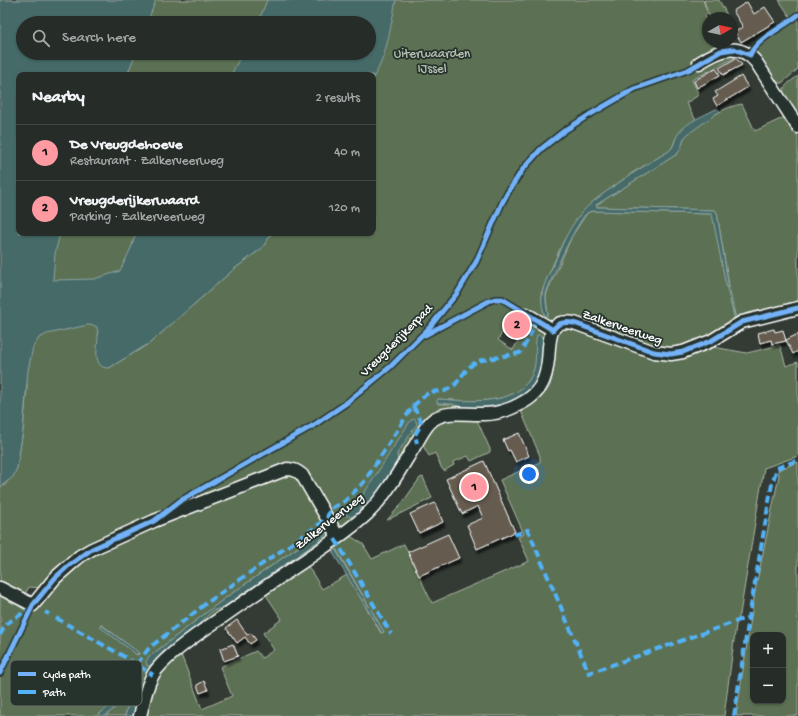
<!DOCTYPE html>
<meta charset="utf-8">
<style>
body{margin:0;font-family:"Gochi Hand",sans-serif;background:#2e342f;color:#f1f3f6}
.controls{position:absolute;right:12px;bottom:12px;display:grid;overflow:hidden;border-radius:8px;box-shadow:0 1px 3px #0004}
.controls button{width:36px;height:36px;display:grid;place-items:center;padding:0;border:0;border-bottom:1px solid #424844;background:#262c27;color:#f1f3f6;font:20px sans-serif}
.compass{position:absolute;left:702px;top:12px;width:36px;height:36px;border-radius:50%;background:#262c27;box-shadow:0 1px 3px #0004;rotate:81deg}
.you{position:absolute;left:529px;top:474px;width:14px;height:14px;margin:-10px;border:3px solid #fff;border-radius:50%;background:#1a73e8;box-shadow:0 0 0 6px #1a73e833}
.badge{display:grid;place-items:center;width:26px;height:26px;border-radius:50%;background:#ff9aa2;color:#111;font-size:13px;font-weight:700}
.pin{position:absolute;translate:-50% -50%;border:2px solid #fff;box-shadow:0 1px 4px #0006}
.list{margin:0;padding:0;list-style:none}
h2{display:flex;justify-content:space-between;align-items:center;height:52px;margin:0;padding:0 16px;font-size:17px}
h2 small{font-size:13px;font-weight:400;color:#a4a7a7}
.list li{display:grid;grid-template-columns:26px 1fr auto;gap:12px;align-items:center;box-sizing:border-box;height:56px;padding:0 16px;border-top:1px solid #424844}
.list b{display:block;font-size:15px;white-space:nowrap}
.list p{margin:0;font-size:13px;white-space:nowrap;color:#a4a7a7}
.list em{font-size:13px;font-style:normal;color:#a4a7a7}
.icon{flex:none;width:22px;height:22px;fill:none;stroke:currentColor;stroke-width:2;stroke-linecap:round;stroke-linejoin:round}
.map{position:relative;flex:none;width:798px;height:716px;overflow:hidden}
.search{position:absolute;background:#262c27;box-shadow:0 1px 3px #0004;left:16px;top:16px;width:360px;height:44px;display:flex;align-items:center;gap:10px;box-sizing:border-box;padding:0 14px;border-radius:22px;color:#a4a7a7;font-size:15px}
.panel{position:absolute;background:#262c27;box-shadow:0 1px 3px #0004;left:16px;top:72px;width:360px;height:164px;border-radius:8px}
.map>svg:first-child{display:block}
.green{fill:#5b6f52;stroke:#adb7a8;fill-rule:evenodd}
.water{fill:#456a68;stroke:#8fa6a4}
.building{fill:#655b4f;stroke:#fff;filter:url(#shadow)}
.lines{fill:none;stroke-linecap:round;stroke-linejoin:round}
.minor-casing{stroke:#fff;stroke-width:15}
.minor{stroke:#26332d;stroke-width:12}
.quiet{stroke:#52b3f8;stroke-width:4;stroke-dasharray:8 4;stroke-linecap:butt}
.cycleway-casing{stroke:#26332d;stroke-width:8}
.cycleway{stroke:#73b2f8;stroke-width:5}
.labels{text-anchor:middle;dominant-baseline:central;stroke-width:3.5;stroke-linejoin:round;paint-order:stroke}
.park-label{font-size:13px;fill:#b5beb1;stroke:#26332d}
.street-label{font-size:13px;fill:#fff;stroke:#26332d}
.key{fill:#26332d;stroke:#67706c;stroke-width:1}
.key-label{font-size:11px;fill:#fff}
</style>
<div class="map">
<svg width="798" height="716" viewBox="0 0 798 716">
<defs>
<filter id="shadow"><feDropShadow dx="2" dy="4" stdDeviation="1" flood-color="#0009"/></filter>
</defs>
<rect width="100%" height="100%" fill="#333b34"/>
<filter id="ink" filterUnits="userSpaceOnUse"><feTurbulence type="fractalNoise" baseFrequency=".025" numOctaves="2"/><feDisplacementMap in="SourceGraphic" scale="8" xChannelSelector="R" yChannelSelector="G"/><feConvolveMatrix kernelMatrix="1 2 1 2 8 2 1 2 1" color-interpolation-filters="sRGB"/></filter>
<g filter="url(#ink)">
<g class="green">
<path d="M 0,0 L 703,0 L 707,11 L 704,0 L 719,0 L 726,13 L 726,16 L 724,18 L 710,18 L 708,12 L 705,16 L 708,25 L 708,42 L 715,42 L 713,50 L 719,54 L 745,55 L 760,79 L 752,67 L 745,61 L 737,56 L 692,80 L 699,95 L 686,103 L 696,120 C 688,125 679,131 675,140 C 673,145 673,147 669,151 L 632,173 L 595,200 L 587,207 L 579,216 L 563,242 L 548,276 L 541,294 L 544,315 L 548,315 L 546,298 L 547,292 L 572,236 L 587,213 L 592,211 L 711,214 L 713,216 L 725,280 L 735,320 L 695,345 L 666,351 L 580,320 L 547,325 L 502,298 L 492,298 L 419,336 L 377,376 L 344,402 L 313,423 L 179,499 L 144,521 L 103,540 L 43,588 L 29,587 L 23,597 L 0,584 L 0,487 L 5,485 L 17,468 L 23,430 L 27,387 ZM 23,23 L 369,23 L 369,53 L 23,53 ZM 19,75 L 373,75 L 373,233 L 272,233 L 262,248 L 233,270 L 150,343 L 109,368 L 98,335 L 98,328 L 194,233 L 19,233 Z"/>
<path d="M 779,0 L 798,0 L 798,12 L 791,18 Z"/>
<path d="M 798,17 L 798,69 L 782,83 L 776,83 L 755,54 L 759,46 Z"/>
<path d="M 798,76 L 798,123 L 782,94 C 784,85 791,81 798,76 Z"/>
<path d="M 742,104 L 755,131 L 785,117 L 798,136 L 798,302 L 737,317 L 735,315 L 732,304 L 717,213 L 715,210 L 597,207 L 596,205 L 677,154 C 682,148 681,142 685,137 C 688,133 693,130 697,127 C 712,116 724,107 742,104 Z"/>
<path d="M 496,301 L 501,301 L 515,310 L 498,340 L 513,350 L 530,319 L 549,331 L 536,388 L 507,408 L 440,413 L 380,494 L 346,527 L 337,526 L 300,468 L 178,509 L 176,506 L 315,426 L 346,405 L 379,379 L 421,340 ZM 537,336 L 539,376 L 535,383 L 526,394 L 511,401 L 493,406 L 466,408 L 452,404 L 438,404 L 438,399 C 469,401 522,408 534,370 C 537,359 536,347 537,336 ZM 411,421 L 405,441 L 397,454 L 398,463 L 396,467 L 374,496 L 359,512 L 348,509 C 351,509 354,508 356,505 C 376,478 392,448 411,421 Z"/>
<path d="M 565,329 L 576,330 L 658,359 L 676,358 L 713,347 L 747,353 L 780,345 L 786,366 L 798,362 L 798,456 L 764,468 L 740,614 L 736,625 L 724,716 L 143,716 L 154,678 L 180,652 L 202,709 L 232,696 L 220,667 L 256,651 L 262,658 L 274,650 L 263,633 L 282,619 L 264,592 L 306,563 L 322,589 L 347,575 L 381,633 L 384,632 L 336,549 L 334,549 L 333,545 L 347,534 L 363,544 L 372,559 L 404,544 L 432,603 L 529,561 L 518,537 L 524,534 L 500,480 L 540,462 L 540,456 L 521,411 C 529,405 540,400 546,392 C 558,378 551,341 559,332 C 561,330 563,330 565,329 Z"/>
<path d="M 476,418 L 490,449 L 490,452 L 471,461 L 468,456 L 453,462 L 454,465 L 444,471 L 442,469 L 435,453 L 429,456 L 422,444 L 426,430 L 439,419 Z"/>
<path d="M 798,462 L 798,716 L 736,716 L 755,591 L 779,476 L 778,470 ZM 753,635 L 783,635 L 783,701 L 753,701 Z"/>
<path d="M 285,472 L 296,473 L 331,535 L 170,653 L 137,716 L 133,716 L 135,710 L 128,705 L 125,716 L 105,716 L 117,706 L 114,702 L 97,716 L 0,716 L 0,678 L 37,605 L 57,580 L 94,552 ZM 321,531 L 325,535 L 320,540 L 225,607 L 212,611 L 195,628 L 171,648 L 164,651 L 159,658 L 149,657 L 224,599 ZM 101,625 L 102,625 L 139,653 L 138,655 L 136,654 L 101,627 Z"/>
<path d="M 423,477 L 432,498 L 387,520 L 400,506 L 420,478 Z"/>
<path d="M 0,592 L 20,603 L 19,606 L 28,612 L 0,667 Z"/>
</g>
<g class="water">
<path d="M 0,0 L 156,0 L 147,23 L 23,23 L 23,53 L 136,53 L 127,75 L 19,75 L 19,233 L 60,233 L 55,254 L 53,280 L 94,279 L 120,271 L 131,248 L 136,233 L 272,233 L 262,248 L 233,270 L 150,343 L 109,368 C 87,368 103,337 96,326 L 88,325 L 47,334 L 39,338 L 33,347 L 28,370 L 23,430 L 17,468 L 13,477 L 0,487 Z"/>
<path d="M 267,0 L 396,0 C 391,24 387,57 373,78 L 373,75 L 231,75 L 242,53 L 369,53 L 369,23 L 258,23 Z"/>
<path d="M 716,109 L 718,109 L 720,111 L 688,134 L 684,138 L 681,149 L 677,154 L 596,205 L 597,207 L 715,210 L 717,213 L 728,283 L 735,315 L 737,317 L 748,313 L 749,315 L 735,320 L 735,319 L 725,280 L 712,214 L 592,211 C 589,212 588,212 586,214 C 577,222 549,281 546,294 C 545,300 547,308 548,315 L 545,316 C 537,296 545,282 554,264 C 561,247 568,229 580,215 C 588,204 599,197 610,189 C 629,175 649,163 669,151 C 675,146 674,140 678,134 C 686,122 703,116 716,109 Z"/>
<path d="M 537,335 L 541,335 L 543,339 L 542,367 L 535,383 L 526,394 L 504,404 L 479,408 L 466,408 L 452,404 L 437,403 L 437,400 L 438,399 C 469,401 523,408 534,369 C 537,358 534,345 537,335 Z"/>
<path d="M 415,419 L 417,424 L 397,454 L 398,463 L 396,467 L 374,496 L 361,508 L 357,515 L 350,517 L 346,515 L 346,512 L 348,509 C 351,509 354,508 356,505 C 375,478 392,448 411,420 Z"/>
<path d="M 323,530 L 326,532 L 326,534 L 320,540 L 224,607 L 212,611 L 190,633 L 171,648 L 164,651 L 155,662 L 149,666 L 147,666 L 146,661 L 149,657 L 224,599 Z"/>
<path d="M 335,549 L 378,622 L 384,632 L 382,633 L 333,553 L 333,550 Z"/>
<path d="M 101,625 L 138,652 L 139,654 L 136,654 L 100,627 Z"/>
<path d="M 114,702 L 116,702 L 117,706 L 105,716 L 97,716 Z"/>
<path d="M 130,704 L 132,704 L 135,708 L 133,716 L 125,716 L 128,705 Z"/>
</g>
<g class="building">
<path d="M 747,2 L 754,14 L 765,7 L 775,22 L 741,42 L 735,32 L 743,27 L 733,11 Z"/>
<path d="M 736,58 L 742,65 L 723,75 L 719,68 Z"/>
<path d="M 716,68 L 720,75 L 697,88 L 694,81 Z"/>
<path d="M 741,76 L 748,87 L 717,106 L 713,99 L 718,96 L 715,92 Z"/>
<path d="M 774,329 L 775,332 L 783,330 L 786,341 L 772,344 L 771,340 L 760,343 L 758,333 Z"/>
<path d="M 798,334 L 798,351 L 793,354 L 786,340 Z"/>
<path d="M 519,433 L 529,456 L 516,462 L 510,450 L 508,451 L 503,440 Z"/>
<path d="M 484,461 L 515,532 L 477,549 L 467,525 L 483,518 L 478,506 L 462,514 L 446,479 Z"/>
<path d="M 435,503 L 443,522 L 419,533 L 410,514 Z"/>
<path d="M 448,534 L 459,558 L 419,576 L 408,552 Z"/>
<path d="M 237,620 L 247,635 L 251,633 L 256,640 L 250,644 L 245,637 L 237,643 L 226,628 Z"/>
<path d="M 233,644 L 238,656 L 224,661 L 220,649 Z"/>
<path d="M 204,681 L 208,690 L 200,693 L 197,685 Z"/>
</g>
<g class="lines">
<defs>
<g id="minor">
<path d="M 699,63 C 719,50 738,41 756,62 L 798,127"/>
<path d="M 526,314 L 553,330"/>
<path d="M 0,588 L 33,605 L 55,578 L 80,556 L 92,549 L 154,521 L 287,469 C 294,469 297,471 302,475 L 338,537"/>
<path d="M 140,716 C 144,701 147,681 157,669 C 171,652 200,632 218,620 C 248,599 277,579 307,559 C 327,545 349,531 367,514 C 385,497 401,468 414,447 C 420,438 425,425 434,419 C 449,410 467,415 484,414 C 496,414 509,410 520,404 C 545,392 548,372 549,347 C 550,340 550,331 556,326 C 560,321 568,322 574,323 L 654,352 L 671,354 L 683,352 L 711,341 L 742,322 L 798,308"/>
</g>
</defs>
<use href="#minor" class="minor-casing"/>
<use href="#minor" class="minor"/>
<g class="quiet">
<path d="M 413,406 L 421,420 L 419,428 L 415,435 L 417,443"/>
<path d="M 514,535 L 528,530 L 589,673 L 749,617"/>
<path d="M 335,539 L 391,634"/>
<path d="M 45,612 L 49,614"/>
<path d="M 56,618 L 130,660 L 153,675"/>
<path d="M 0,635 L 6,624 L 29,609"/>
<path d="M 137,664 L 149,648 L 204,605 L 242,578 L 317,526 L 327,518 L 330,509 L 345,501 L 364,482 L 413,406 L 429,392 L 445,391 L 455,385 L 467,369 L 477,361 L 520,353 L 529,338 L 536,320"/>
<path d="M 734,716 L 749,617 L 772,484 L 777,468 L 798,460"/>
</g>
<defs>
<g id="cycleway">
<path d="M 425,335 L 489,301 L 495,299 L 502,299 L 553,330 C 558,322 565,322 574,323 L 654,352 L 671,354 L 683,352 L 711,341 L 742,322 L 798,308"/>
<path d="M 0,673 L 33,605 L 55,578 L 68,566 L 92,549 L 154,521 L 180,501 L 314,425 L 345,404 L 390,367 L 429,328 L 458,292 L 476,262 L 502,203 L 508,192 L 523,169 L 541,149 L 564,131 L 589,115 L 634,89 L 688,70 L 721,51 L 734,49 L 750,55 C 757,38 784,27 798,15"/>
</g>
</defs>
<use href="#cycleway" class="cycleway-casing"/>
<use href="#cycleway" class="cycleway"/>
</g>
</g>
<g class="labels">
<g class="park-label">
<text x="432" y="54">Uiterwaarden<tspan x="432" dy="15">IJssel</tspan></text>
</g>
<g class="street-label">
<text transform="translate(622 328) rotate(19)">Zalkerveerweg</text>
<text transform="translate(397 341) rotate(-45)">Vreugderijkerpad</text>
<text transform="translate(330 522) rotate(-38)">Zalkerveerweg</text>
</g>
</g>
<rect x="10" y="660" width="132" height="46" rx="6" class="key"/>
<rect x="18" y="672" width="18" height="4" fill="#73b2f8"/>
<rect x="18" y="690" width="18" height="4" fill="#52b3f8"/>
<g class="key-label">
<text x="43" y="678">Cycle path</text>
<text x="43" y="696">Path</text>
</g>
</svg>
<div class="controls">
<button>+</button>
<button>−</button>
</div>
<svg class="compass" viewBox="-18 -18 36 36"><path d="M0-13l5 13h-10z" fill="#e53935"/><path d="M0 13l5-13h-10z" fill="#a4a7a7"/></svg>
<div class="you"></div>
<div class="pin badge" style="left:474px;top:487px">1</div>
<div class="pin badge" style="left:517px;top:325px">2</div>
<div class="search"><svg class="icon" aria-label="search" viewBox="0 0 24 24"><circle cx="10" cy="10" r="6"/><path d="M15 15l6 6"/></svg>Search here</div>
<section class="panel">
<h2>Nearby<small>2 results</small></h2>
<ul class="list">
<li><span class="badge">1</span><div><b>De Vreugdehoeve</b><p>Restaurant · Zalkerveerweg</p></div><em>40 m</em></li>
<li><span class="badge">2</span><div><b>Vreugderijkerwaard</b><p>Parking · Zalkerveerweg</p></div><em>120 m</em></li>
</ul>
</section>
</div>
